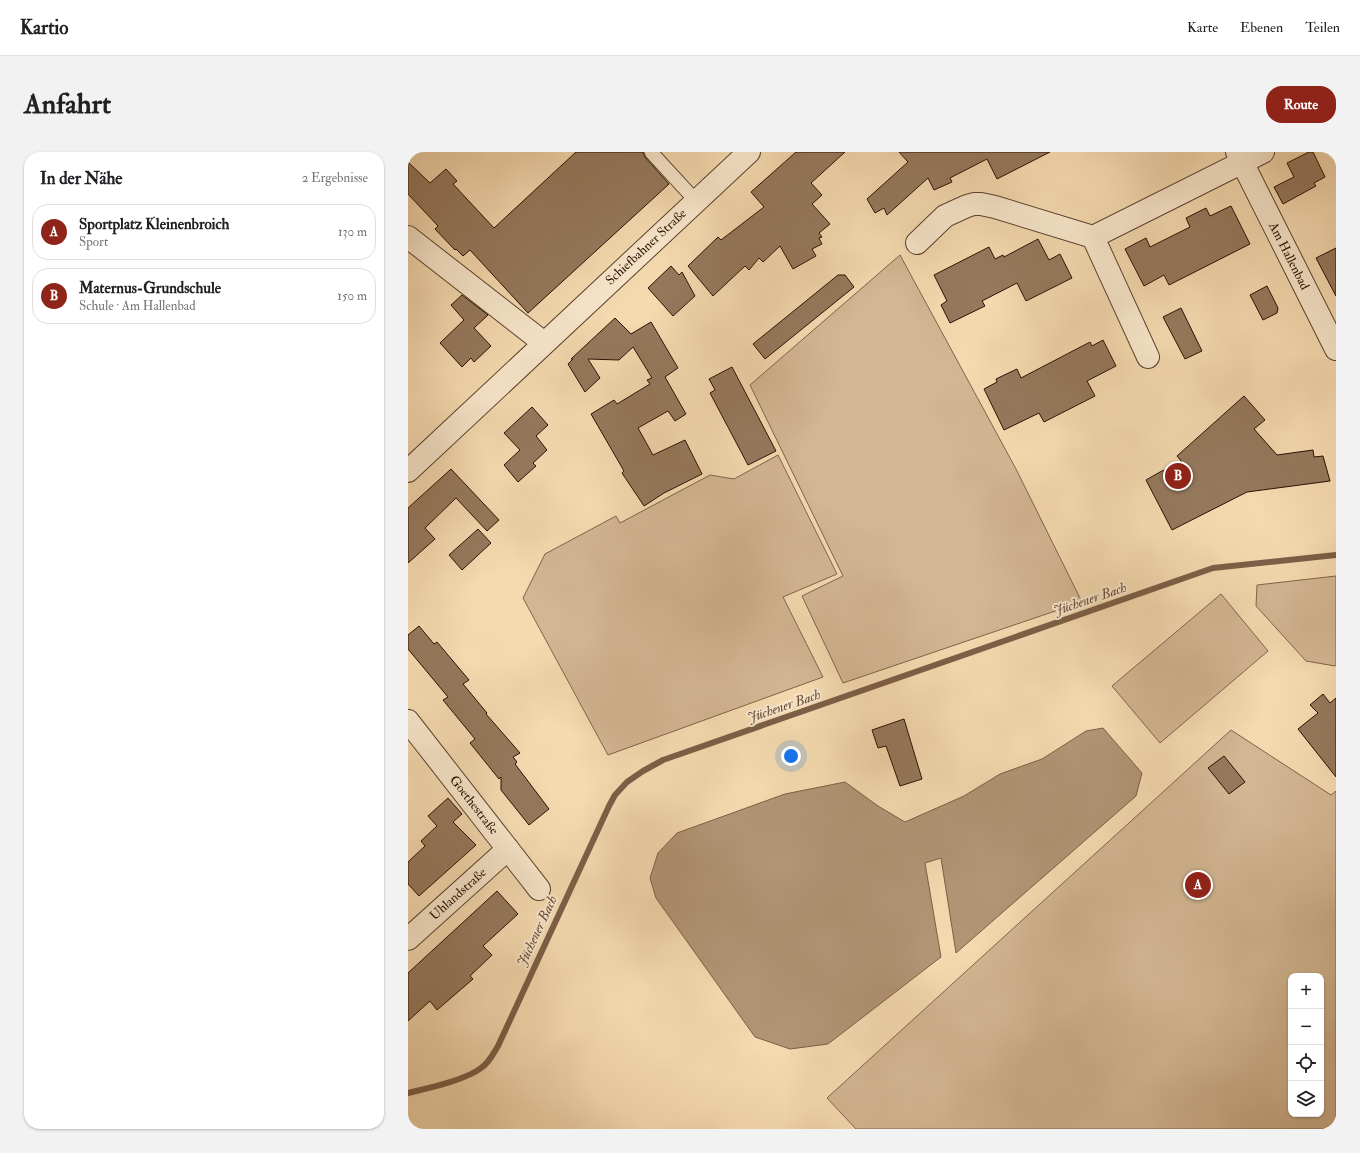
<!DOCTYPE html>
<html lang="de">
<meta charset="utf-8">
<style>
body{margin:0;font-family:"IM FELL Double Pica",serif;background:#f2f2f2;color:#202124}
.controls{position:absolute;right:12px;bottom:12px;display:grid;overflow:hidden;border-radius:8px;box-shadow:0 1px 3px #0004}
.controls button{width:36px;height:36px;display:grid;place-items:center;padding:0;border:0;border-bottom:1px solid #e0e0e0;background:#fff;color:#202124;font:20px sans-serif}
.you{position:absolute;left:383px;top:604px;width:14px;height:14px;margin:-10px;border:3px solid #fff;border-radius:50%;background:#1a73e8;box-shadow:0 0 0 6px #1a73e833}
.badge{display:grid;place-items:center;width:26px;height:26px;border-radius:50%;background:#8f2418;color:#fff;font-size:13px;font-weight:700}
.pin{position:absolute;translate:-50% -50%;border:2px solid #fff;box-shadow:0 1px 4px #0006}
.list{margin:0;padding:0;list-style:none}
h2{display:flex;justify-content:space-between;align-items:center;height:52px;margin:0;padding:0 16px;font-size:17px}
h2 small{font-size:13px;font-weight:400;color:#757577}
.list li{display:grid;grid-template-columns:26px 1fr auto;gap:12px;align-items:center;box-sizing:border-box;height:56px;margin:0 8px 8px;padding:0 8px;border:1px solid #e0e0e0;border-radius:16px}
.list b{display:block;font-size:15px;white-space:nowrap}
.list p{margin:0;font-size:13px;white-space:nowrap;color:#757577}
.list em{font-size:13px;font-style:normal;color:#757577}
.icon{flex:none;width:22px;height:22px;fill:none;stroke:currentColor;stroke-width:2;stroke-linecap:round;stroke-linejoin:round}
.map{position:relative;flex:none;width:928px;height:977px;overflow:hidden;border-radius:16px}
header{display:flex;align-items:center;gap:24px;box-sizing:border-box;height:56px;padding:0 20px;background:#fff;border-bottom:1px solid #e0e0e0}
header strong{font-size:19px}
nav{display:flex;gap:22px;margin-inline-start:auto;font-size:14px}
.intro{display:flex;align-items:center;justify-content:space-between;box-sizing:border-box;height:96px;padding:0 24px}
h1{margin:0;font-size:28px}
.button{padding:10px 18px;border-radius:16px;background:#8f2418;color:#fff;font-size:14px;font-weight:700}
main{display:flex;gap:24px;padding:0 24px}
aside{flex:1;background:#fff;border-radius:16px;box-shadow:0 1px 3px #0004}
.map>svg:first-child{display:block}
.green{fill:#d3b793;stroke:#80634b;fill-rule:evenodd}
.water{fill:#b19575;stroke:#7c5f47}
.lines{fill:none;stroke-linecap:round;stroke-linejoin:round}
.stream{stroke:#7c5f47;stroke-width:6}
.building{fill:#95795d;stroke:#2c0f03}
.service-casing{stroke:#5e422e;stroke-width:15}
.minor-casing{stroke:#5e422e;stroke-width:24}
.service{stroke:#f8e7cc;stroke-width:13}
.minor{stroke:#f8e7cc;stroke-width:22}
.labels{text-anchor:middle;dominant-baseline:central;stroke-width:4;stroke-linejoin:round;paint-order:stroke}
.street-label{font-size:13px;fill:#2c0f03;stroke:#f8e7cc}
.water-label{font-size:14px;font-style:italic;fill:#684b36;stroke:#f8e7cc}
</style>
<header>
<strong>Kartio</strong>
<nav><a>Karte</a><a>Ebenen</a><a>Teilen</a></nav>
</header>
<div class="intro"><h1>Anfahrt</h1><a class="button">Route</a></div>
<main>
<aside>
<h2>In der Nähe<small>2 Ergebnisse</small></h2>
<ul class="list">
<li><span class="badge">A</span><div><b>Sportplatz Kleinenbroich</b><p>Sport</p></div><em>130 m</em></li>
<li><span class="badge">B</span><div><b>Maternus-Grundschule</b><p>Schule · Am Hallenbad</p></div><em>150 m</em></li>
</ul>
</aside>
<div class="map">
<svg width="928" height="977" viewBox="0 0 928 977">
<rect width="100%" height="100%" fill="#f5dab0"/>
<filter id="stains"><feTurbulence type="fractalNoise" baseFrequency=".005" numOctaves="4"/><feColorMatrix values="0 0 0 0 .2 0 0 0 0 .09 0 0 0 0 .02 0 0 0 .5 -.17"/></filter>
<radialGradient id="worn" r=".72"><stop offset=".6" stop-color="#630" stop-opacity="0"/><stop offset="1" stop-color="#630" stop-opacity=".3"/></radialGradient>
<g class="green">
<path d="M 492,103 L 608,317 L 674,450 L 435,531 L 394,444 L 435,424 L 342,233 Z"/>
<path d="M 370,303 L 429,422 L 375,445 L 415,525 L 200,603 L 115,446 L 137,402 L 208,364 L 212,371 L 302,323 L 326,327 Z"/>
<path d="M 928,424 L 928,513 L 927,514 L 898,509 L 848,454 L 849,433 Z"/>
<path d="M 813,442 L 860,499 L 752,591 L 704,534 Z"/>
<path d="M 823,578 L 923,643 L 928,639 L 928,977 L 448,977 L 419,946 ZM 883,824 L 913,824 L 913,962 L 883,962 Z"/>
</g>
<path class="water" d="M 695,576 L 734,621 L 728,644 L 548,801 L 533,706 L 517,711 L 533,805 L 420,892 L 382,897 L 347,885 L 248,746 L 242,726 L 250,701 L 269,681 L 377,642 L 437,630 L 470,654 L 497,670 L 556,644 L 592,622 L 634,607 L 678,579 Z"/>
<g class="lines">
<path class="stream" d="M 0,941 C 20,936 58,928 73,916 C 81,911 85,902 90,894 L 201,654 L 207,643 L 219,630 L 235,619 L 255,608 L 805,416 L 928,403"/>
</g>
<g class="building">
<path d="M 168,0 L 235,0 L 237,5 L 261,32 L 120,161 L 62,98 L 55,104 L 48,97 L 47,98 L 27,77 L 30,74 L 0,42 L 0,10 L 22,31 L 38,17 L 49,29 L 45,32 L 86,76 Z"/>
<path d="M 388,0 L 437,0 L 403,31 L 414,43 L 404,52 L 422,72 L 411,81 L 414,85 L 411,86 L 414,92 L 404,97 L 408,104 L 385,117 L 372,94 L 355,110 L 351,106 L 341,118 L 337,114 L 305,144 L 280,114 L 310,85 L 313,88 L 356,55 L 343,40 Z"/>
<path d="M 491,0 L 642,0 L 589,27 L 579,7 L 542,26 L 544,30 L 526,38 L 520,26 L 479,63 L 476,56 L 467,61 L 459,47 L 500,10 Z"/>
<path d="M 901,0 L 905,0 L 917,25 L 906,31 L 908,34 L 875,52 L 866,35 L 886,25 L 879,11 Z"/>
<path d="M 823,54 L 842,92 L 761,133 L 756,123 L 736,134 L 717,97 L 738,86 L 742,95 L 782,75 L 778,66 L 798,56 L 802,64 Z"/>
<path d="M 630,87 L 641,108 L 652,102 L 664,126 L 618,149 L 609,131 L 574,149 L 577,154 L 542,171 L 533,153 L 539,149 L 526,123 L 581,95 L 587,107 L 595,103 L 596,105 Z"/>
<path d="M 928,96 L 928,144 L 908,106 Z"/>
<path d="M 263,114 L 271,123 L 274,120 L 287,144 L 265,164 L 240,136 Z"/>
<path d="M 430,123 L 437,123 L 446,135 L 357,207 L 345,192 Z"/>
<path d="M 859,134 L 870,156 L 869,161 L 855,168 L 842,143 Z"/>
<path d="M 54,143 L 80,163 L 66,176 L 83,194 L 66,210 L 63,206 L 54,215 L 32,191 L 56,168 L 43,153 Z"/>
<path d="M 773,156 L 794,199 L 777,207 L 755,165 Z"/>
<path d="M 207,166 L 223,182 L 243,170 L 270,216 L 257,225 L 278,262 L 267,269 L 260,259 L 230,276 L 245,303 L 277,288 L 294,322 L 256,341 L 236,354 L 214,321 L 216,319 L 183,262 L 206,248 L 209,252 L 242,232 L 239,228 L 244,226 L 225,195 L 211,208 L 180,207 L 192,226 L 177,240 L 160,212 L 165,207 L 163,207 Z"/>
<path d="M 695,188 L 708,214 L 679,229 L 687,244 L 636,270 L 631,261 L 596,278 L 576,237 L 589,230 L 588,227 L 609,217 L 613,226 L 682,190 L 684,194 Z"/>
<path d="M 324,215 L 368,299 L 340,313 L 302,241 L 307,238 L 301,227 Z"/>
<path d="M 836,244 L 857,268 L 846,277 L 869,303 L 905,298 L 906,305 L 915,304 L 922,329 L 839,340 L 764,378 L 738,328 L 752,320 L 774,310 L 769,304 Z"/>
<path d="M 124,255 L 140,273 L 128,284 L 139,298 L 125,311 L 128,314 L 110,330 L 96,313 L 112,298 L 96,281 Z"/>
<path d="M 43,317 L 91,368 L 79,379 L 48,346 L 17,376 L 27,387 L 0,411 L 0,356 Z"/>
<path d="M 70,377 L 83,391 L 54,418 L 41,403 Z"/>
<path d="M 11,474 L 26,492 L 29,490 L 61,528 L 55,532 L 79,561 L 78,562 L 112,601 L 105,605 L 109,610 L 107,612 L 141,657 L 121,673 L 93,638 L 93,625 L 91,627 L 62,591 L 67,587 L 35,548 L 40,545 L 0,497 L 0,483 Z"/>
<path d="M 915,542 L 922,551 L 928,546 L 928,625 L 890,577 L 910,561 L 902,553 Z"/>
<path d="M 496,567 L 514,627 L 492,634 L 478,594 L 470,596 L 464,578 Z"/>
<path d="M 816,604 L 837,630 L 821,642 L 800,616 Z"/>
<path d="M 40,646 L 54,662 L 45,670 L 68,693 L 11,744 L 0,732 L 0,710 L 17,694 L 13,689 L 29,674 L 20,664 Z"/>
<path d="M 89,739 L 110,762 L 75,794 L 84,803 L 62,824 L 65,827 L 29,858 L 22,849 L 0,869 L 0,821 Z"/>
</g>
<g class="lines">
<defs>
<path id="service" d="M 243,0 L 288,49"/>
<g id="minor">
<path d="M 829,0 L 928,197"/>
<path d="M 0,85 L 136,191"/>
<path d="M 685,85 L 740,205"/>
<path d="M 509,91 L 537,64 L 559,54 L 566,52 L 573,52 L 587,55 L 685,85 L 855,0"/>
<path d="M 0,319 L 341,0"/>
<path d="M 0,569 L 131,737"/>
<path d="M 0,787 L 100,697"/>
</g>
</defs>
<use href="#service" class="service-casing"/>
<use href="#minor" class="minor-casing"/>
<use href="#service" class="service"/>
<use href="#minor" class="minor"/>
</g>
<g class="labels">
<g class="street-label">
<text transform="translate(238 95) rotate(-43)">Schiefbahner Straße</text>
<text transform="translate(881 104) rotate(63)">Am Hallenbad</text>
<text transform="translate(66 653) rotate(52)">Goethestraße</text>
<text transform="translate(50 742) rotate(-42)">Uhlandstraße</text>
</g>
<g class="water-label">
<text transform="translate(682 447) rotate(-19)">Jüchener Bach</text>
<text transform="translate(376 554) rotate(-19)">Jüchener Bach</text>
<text transform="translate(129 779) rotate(-65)">Jüchener Bach</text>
</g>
</g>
<rect width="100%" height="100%" filter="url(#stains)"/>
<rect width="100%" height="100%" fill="url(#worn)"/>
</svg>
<div class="controls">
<button>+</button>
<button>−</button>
<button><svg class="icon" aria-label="locate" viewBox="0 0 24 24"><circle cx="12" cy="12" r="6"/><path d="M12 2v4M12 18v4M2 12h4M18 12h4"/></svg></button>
<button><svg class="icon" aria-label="layers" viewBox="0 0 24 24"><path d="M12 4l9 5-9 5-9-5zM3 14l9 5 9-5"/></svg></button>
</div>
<div class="you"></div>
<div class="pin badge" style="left:790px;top:733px">A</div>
<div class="pin badge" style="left:770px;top:324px">B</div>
</div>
</main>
